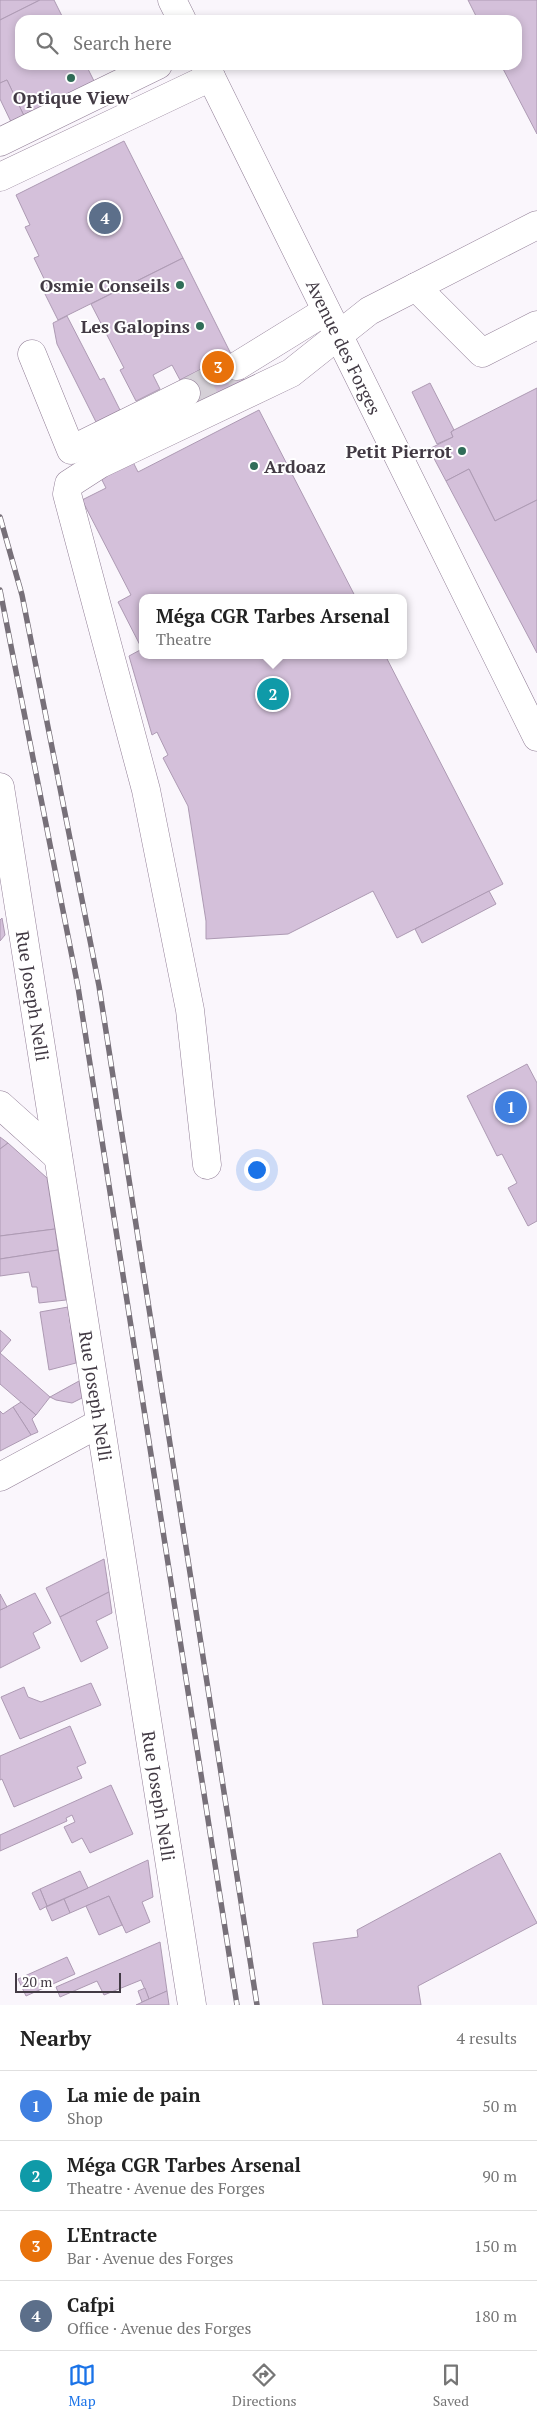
<!DOCTYPE html>
<meta charset="utf-8">
<style>
body{margin:0;font-family:"PT Serif",serif;background:#f6f6f6;color:#222}
.scale{position:absolute;left:15px;bottom:12px;width:106px;box-sizing:border-box;padding-left:5px;border:2px solid #423a44;border-top:0;font-size:14px;line-height:18px;white-space:nowrap;color:#423a44;-webkit-text-stroke:4px #fff;paint-order:stroke}
.you{position:absolute;left:256px;top:1169px;width:18px;height:18px;margin:-12px;border:4px solid #fff;border-radius:50%;background:#1a73e8;box-shadow:0 0 0 8px #1a73e833}
.badge{display:grid;place-items:center;width:32px;height:32px;border-radius:50%;background:#1a73e8;color:#fff;font-size:16px;font-weight:700}
.pin{position:absolute;translate:-50% -50%;border:2px solid #fff;box-shadow:0 1px 5px #0006}
.popup{position:absolute;left:139px;top:594px;width:268px;height:65px;box-sizing:border-box;display:grid;place-content:center;border-radius:10px;background:#fff;filter:drop-shadow(0 1px 4px #0005);font-size:16px;white-space:nowrap;color:#767676}
.popup b{font-size:19px;color:#222}
.popup::after{content:'';position:absolute;left:50%;top:100%;margin-left:-10px;border:10px solid transparent;border-top-color:#fff}
.list{margin:0;padding:0;list-style:none}
h2{display:flex;justify-content:space-between;align-items:center;height:65px;margin:0;padding:0 20px;font-size:21px}
h2 small{font-size:16px;font-weight:400;color:#767676}
.list li{display:grid;grid-template-columns:32px 1fr auto;gap:15px;align-items:center;box-sizing:border-box;height:70px;padding:0 20px;border-top:1px solid #e0e0e0}
.list b{display:block;font-size:19px;white-space:nowrap}
.list p{margin:0;font-size:16px;white-space:nowrap;color:#767676}
.list em{font-size:16px;font-style:normal;color:#767676}
.icon{flex:none;width:28px;height:28px;fill:none;stroke:currentColor;stroke-width:2;stroke-linecap:round;stroke-linejoin:round}
.map{position:relative;flex:none;width:537px;height:2005px;overflow:hidden}
.search{position:absolute;background:#fff;box-shadow:0 2px 8px #0003;left:15px;right:15px;top:15px;height:55px;display:flex;align-items:center;gap:12px;box-sizing:border-box;padding:0 18px;border-radius:15px;color:#767676;font-size:19px}
.sheet{height:345px;background:#fff}
nav{display:flex;justify-content:space-around;align-items:center;box-sizing:border-box;height:70px;border-top:1px solid #e0e0e0;background:#fff;font-size:14px;color:#767676}
nav a{display:grid;justify-items:center;gap:2px}
nav .on{color:#1a73e8}
.map>svg:first-child{display:block}
.building{fill:#d4c0da;stroke:#ad9ab3}
.lines{fill:none;stroke-linecap:round;stroke-linejoin:round}
.minor-tunnel{stroke:#d5d0d7;stroke-width:28;stroke-dasharray:28 14;stroke-linecap:butt}
.minor-casing{stroke:#917e96;stroke-width:29}
.minor{stroke:#fff;stroke-width:28}
.rail-casing{stroke:#777079;stroke-width:5.5}
.rail{stroke:#fff;stroke-width:4;stroke-dasharray:11;stroke-linecap:butt}
.poi-dot{fill:#306d58;stroke:#fff;stroke-width:2}
.labels{text-anchor:middle;dominant-baseline:central;stroke-width:4;stroke-linejoin:round;paint-order:stroke}
.poi-label{font-size:18px;font-weight:bold;fill:#423a44;stroke:#fff;text-anchor:end}
.street-label{font-size:18px;fill:#423a44;stroke:#fff}
</style>
<div class="map">
<svg width="537" height="2005" viewBox="0 0 537 2005">
<rect width="100%" height="100%" fill="#faf6fc"/>
<g class="building">
<path d="M 0,0 L 40,0 L 0,20 Z"/>
<path d="M 40,0 L 54,0 L 64,20 L 20,20 L 20,65 L 86,65 L 97,87 L 25,118 L 7,80 L 0,83 L 0,20 Z"/>
<path d="M 468,0 L 537,0 L 537,134 L 501,65 L 517,65 L 517,20 L 478,20 Z"/>
<path d="M 7,80 L 25,118 L 12,124 L 0,99 L 0,83 Z"/>
<path d="M 124,141 L 183,258 L 58,320 L 43,290 L 48,287 L 34,258 L 39,256 L 25,227 L 30,225 L 16,195 Z"/>
<path d="M 183,258 L 231,354 L 180,380 L 172,365 L 153,375 L 160,389 L 136,401 L 120,370 L 124,368 L 91,304 Z"/>
<path d="M 67,316 L 100,380 L 104,378 L 120,410 L 96,422 L 57,344 L 53,323 Z"/>
<path d="M 231,354 L 244,381 L 194,408 L 180,380 Z"/>
<path d="M 430,383 L 454,430 L 451,432 L 453,437 L 437,444 L 412,392 Z"/>
<path d="M 537,388 L 537,500 L 495,521 L 469,469 L 446,481 L 429,449 L 453,437 L 451,432 L 454,430 Z"/>
<path d="M 259,410 L 356,598 L 143,598 L 143,655 L 385,655 L 503,884 L 397,938 L 373,891 L 288,934 L 206,939 L 206,921 L 188,806 L 163,758 L 168,755 L 157,732 L 152,735 L 129,656 L 142,649 L 118,602 L 131,595 L 82,500 L 106,488 L 101,478 L 133,462 L 138,472 Z"/>
<path d="M 469,469 L 495,521 L 537,500 L 537,653 L 446,481 Z"/>
<path d="M 489,891 L 496,904 L 422,943 L 415,929 Z"/>
<path d="M 2,918 L 5,935 L 0,941 L 0,920 Z"/>
<path d="M 527,1064 L 537,1083 L 537,1221 L 528,1226 L 508,1188 L 517,1183 L 502,1154 L 497,1156 L 467,1096 Z"/>
<path d="M 0,1137 L 8,1143 L 0,1149 Z"/>
<path d="M 8,1143 L 47,1178 L 55,1229 L 0,1236 L 0,1149 Z"/>
<path d="M 55,1229 L 58,1250 L 0,1259 L 0,1236 Z"/>
<path d="M 58,1250 L 66,1300 L 39,1303 L 37,1287 L 32,1287 L 29,1272 L 0,1276 L 0,1259 Z"/>
<path d="M 68,1307 L 76,1363 L 49,1370 L 40,1312 Z"/>
<path d="M 0,1330 L 11,1340 L 0,1353 Z"/>
<path d="M 0,1353 L 50,1397 L 36,1415 L 0,1384 Z"/>
<path d="M 79,1381 L 82,1398 L 72,1403 L 56,1400 L 50,1397 Z"/>
<path d="M 21,1402 L 36,1415 L 32,1419 L 38,1432 L 31,1435 L 13,1407 Z"/>
<path d="M 13,1407 L 31,1435 L 0,1451 L 0,1411 L 3,1414 Z"/>
<path d="M 104,1559 L 109,1592 L 60,1617 L 46,1588 Z"/>
<path d="M 109,1592 L 112,1613 L 96,1621 L 108,1648 L 81,1662 L 60,1617 Z"/>
<path d="M 35,1593 L 51,1623 L 33,1633 L 40,1648 L 0,1668 L 0,1610 Z"/>
<path d="M 0,1594 L 7,1607 L 0,1610 Z"/>
<path d="M 91,1683 L 101,1705 L 20,1739 L 1,1697 L 24,1687 L 28,1697 L 41,1702 Z"/>
<path d="M 70,1726 L 86,1763 L 77,1767 L 82,1778 L 14,1807 L 2,1779 L 0,1780 L 0,1756 Z"/>
<path d="M 111,1785 L 133,1834 L 90,1853 L 82,1838 L 72,1843 L 64,1827 L 75,1822 L 72,1815 L 66,1818 L 67,1821 L 0,1851 L 0,1835 Z"/>
<path d="M 500,1853 L 537,1923 L 418,1986 L 421,2005 L 323,2005 L 313,1943 L 358,1937 L 357,1930 Z"/>
<path d="M 148,1860 L 153,1897 L 142,1902 L 150,1922 L 126,1933 L 109,1896 L 70,1913 L 64,1899 Z"/>
<path d="M 80,1871 L 88,1888 L 47,1906 L 40,1889 Z"/>
<path d="M 40,1889 L 47,1906 L 40,1910 L 32,1893 Z"/>
<path d="M 109,1896 L 122,1925 L 99,1935 L 86,1906 Z"/>
<path d="M 64,1899 L 70,1913 L 52,1921 L 46,1907 Z"/>
<path d="M 160,1942 L 167,1991 L 149,1999 L 141,1980 L 104,1995 L 97,1981 L 60,1997 L 56,1987 Z"/>
<path d="M 67,1957 L 75,1974 L 26,1996 L 18,1979 Z"/>
<path d="M 145,1988 L 149,1999 L 142,2002 L 138,1991 Z"/>
<path d="M 167,1991 L 169,2005 L 136,2005 L 149,1999 Z"/>
</g>
<g class="lines">
<path class="minor-tunnel" d="M 186,393 L 237,366"/>
<defs>
<g id="minor">
<path d="M 172,0 L 182,20"/>
<path d="M 205,65 L 537,737"/>
<path d="M 0,142 L 158,65"/>
<path d="M 0,177 L 211,77"/>
<path d="M 416,287 L 482,353 L 537,325"/>
<path d="M 32,354 L 71,450 L 186,393"/>
<path d="M 237,366 L 326,311"/>
<path d="M 0,787 L 192,2005"/>
<path d="M 0,1105 L 58,1157"/>
<path d="M 207,1165 L 190,1010 L 146,790 L 67,494 L 69,484 L 100,464 L 291,373 L 369,311 L 537,225"/>
<path d="M 0,1477 L 100,1423"/>
</g>
</defs>
<use href="#minor" class="minor-casing"/>
<use href="#minor" class="minor"/>
<defs>
<g id="rail">
<path d="M 0,517 L 22,595 L 99,986 L 257,2005"/>
<path d="M 0,590 L 78,987 L 237,2005"/>
</g>
</defs>
<use href="#rail" class="rail-casing"/>
<use href="#rail" class="rail"/>
</g>
<g class="poi-dot">
<circle cx="71" cy="78" r="5"/>
<circle cx="180" cy="285" r="5"/>
<circle cx="200" cy="326" r="5"/>
<circle cx="462" cy="451" r="5"/>
<circle cx="254" cy="466" r="5"/>
</g>
<g class="labels">
<g class="poi-label">
<text x="71" y="97" text-anchor="middle">Optique View</text>
<text x="170" y="285">Osmie Conseils</text>
<text x="190" y="326">Les Galopins</text>
<text x="452" y="451">Petit Pierrot</text>
<text x="264" y="466" text-anchor="start">Ardoaz</text>
</g>
<g class="street-label">
<text transform="translate(344 347) rotate(64)">Avenue des Forges</text>
<text transform="translate(33 996) rotate(81)">Rue Joseph Nelli</text>
<text transform="translate(96 1396) rotate(81)">Rue Joseph Nelli</text>
<text transform="translate(159 1796) rotate(81)">Rue Joseph Nelli</text>
</g>
</g>
</svg>
<div class="scale">20 m</div>
<div class="you"></div>
<div class="pin badge" style="left:511px;top:1107px;background:#3f7fe0">1</div>
<div class="pin badge" style="left:273px;top:694px;background:#0f9aa8">2</div>
<div class="popup"><b>Méga CGR Tarbes Arsenal</b>Theatre</div>
<div class="pin badge" style="left:218px;top:367px;background:#e8710a">3</div>
<div class="pin badge" style="left:105px;top:218px;background:#5c6f8a">4</div>
<div class="search"><svg class="icon" aria-label="search" viewBox="0 0 24 24"><circle cx="10" cy="10" r="6"/><path d="M15 15l6 6"/></svg>Search here</div>
</div>
<section class="sheet">
<h2>Nearby<small>4 results</small></h2>
<ul class="list">
<li><span class="badge" style="background:#3f7fe0">1</span><div><b>La mie de pain</b><p>Shop</p></div><em>50 m</em></li>
<li><span class="badge" style="background:#0f9aa8">2</span><div><b>Méga CGR Tarbes Arsenal</b><p>Theatre · Avenue des Forges</p></div><em>90 m</em></li>
<li><span class="badge" style="background:#e8710a">3</span><div><b>L'Entracte</b><p>Bar · Avenue des Forges</p></div><em>150 m</em></li>
<li><span class="badge" style="background:#5c6f8a">4</span><div><b>Cafpi</b><p>Office · Avenue des Forges</p></div><em>180 m</em></li>
</ul>
</section>
<nav>
<a class="on"><svg class="icon" aria-label="map" viewBox="0 0 24 24"><path d="M3 6l6-2 6 2 6-2v14l-6 2-6-2-6 2zM9 4v14M15 6v14"/></svg>Map</a>
<a><svg class="icon" aria-label="directions" viewBox="0 0 24 24"><path d="M12 3l9 9-9 9-9-9zM9 14v-3h6M13 9l2 2-2 2"/></svg>Directions</a>
<a><svg class="icon" aria-label="saved" viewBox="0 0 24 24"><path d="M7 4h10v16l-5-4-5 4z"/></svg>Saved</a>
</nav>
